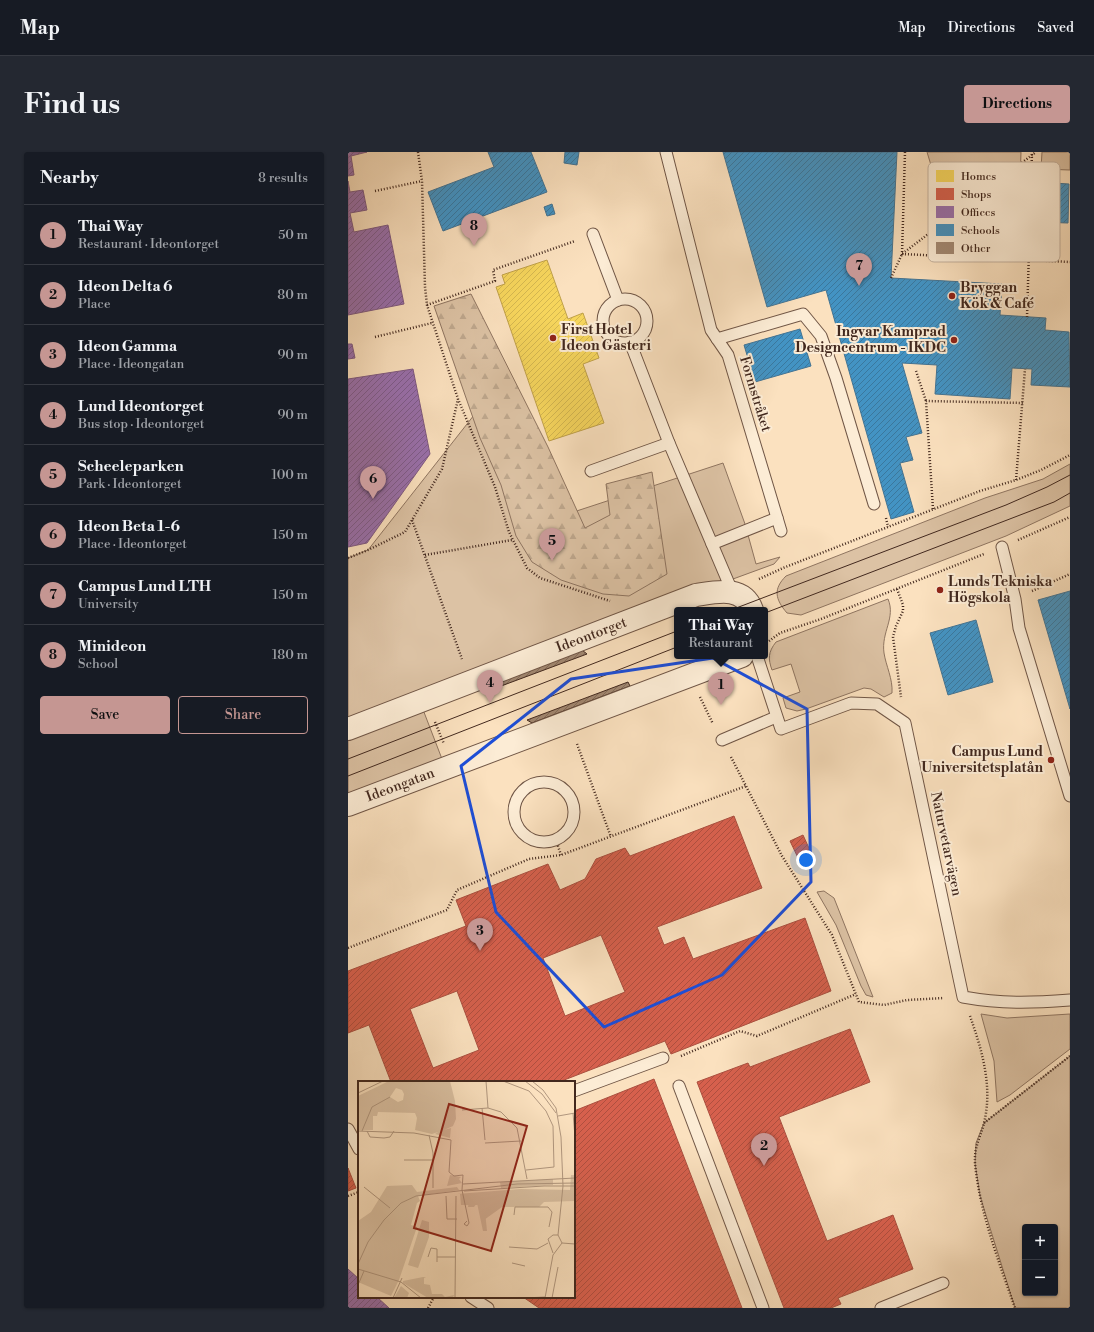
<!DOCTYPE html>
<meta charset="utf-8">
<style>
body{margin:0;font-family:"Libre Bodoni",serif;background:#242831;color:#f1f3f6}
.controls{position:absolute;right:12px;bottom:12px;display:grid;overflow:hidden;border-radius:4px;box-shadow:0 1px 3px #0004}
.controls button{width:36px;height:36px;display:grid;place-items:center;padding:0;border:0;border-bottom:1px solid #363941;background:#171b24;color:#f1f3f6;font:20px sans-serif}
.you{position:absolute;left:458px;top:708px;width:14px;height:14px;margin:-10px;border:3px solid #fff;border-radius:50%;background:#1a73e8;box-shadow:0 0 0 6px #1a73e833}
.badge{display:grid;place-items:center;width:26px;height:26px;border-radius:50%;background:#c59692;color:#111;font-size:13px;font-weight:700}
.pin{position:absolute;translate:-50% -33px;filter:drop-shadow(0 1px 2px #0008)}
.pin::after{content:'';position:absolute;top:21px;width:14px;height:12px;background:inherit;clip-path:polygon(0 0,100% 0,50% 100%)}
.popup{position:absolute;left:326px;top:455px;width:94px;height:52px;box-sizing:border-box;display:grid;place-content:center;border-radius:4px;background:#171b24;filter:drop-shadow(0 1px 3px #0005);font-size:13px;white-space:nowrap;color:#9ea1a6}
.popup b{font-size:15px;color:#f1f3f6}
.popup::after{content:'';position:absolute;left:50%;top:100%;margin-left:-8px;border:8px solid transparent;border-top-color:#171b24}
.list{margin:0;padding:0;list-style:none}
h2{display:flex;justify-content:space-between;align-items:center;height:52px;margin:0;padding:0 16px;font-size:17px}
h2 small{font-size:13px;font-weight:400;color:#9ea1a6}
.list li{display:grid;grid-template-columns:26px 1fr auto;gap:12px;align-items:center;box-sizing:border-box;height:60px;padding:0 16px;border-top:1px solid #363941}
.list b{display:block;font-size:15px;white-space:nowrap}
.list p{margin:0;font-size:13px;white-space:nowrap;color:#9ea1a6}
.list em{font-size:13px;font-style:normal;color:#9ea1a6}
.actions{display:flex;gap:8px;padding:12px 16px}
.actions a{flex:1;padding:9px 0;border:1px solid #c59692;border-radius:4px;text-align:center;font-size:14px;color:#c59692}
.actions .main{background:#c59692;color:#111}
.map{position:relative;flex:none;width:722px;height:1156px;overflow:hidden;border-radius:4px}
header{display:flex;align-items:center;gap:24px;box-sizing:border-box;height:56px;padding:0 20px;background:#171b24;border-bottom:1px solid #363941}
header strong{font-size:19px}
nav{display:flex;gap:22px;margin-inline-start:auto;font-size:14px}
.intro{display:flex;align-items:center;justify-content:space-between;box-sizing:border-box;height:96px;padding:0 24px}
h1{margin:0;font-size:28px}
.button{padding:10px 18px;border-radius:4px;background:#c59692;color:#111;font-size:14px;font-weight:700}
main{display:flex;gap:24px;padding:0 24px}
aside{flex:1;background:#171b24;border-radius:4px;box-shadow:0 1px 3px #0004}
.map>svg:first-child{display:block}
.green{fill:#dcc2a4;stroke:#8f7561;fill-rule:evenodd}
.forest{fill:url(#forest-firs);stroke:#8f7561}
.homes{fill:url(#homes-hatch);stroke:#c0a149}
.shops{fill:url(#shops-hatch);stroke:#aa4f3f;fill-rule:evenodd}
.offices{fill:url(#offices-hatch);stroke:#7f5a81}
.schools{fill:url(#schools-hatch);stroke:#437392}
.building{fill:url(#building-hatch);stroke:#42281e}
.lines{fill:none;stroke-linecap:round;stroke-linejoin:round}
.lane-casing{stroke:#705646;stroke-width:13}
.street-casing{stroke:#705646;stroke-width:24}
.path{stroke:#42281e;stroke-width:2.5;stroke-dasharray:1 2;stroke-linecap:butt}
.lane{stroke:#fcecd5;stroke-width:11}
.street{stroke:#fcecd5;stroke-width:22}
.tram{stroke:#42281e;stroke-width:1}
.marked{fill:none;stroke:#1d4ed8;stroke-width:3;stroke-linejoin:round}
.poi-dot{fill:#8f2418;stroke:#fcecd5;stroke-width:1.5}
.labels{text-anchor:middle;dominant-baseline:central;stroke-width:4;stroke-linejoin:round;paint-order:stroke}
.poi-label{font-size:14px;font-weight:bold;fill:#42281e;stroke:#fcecd5;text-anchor:start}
.street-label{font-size:14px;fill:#42281e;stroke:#fcecd5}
.inset-road{fill:none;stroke:#b1977f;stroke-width:1}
.view{fill:#8f2418;fill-opacity:0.15;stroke:#8f2418;stroke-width:2}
.inset-edge{fill:none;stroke:#42281e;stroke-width:2}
.key{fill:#fcecd5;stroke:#c4b19e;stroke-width:1}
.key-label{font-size:11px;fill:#42281e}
</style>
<header>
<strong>Map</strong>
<nav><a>Map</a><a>Directions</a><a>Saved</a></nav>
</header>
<div class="intro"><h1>Find us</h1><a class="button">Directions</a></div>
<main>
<aside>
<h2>Nearby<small>8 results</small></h2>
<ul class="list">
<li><span class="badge">1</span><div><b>Thai Way</b><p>Restaurant · Ideontorget</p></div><em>50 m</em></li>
<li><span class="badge">2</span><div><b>Ideon Delta 6</b><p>Place</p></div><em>80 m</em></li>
<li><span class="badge">3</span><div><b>Ideon Gamma</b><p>Place · Ideongatan</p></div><em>90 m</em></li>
<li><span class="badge">4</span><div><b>Lund Ideontorget</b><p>Bus stop · Ideontorget</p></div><em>90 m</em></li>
<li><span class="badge">5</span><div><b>Scheeleparken</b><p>Park · Ideontorget</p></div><em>100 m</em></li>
<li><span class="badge">6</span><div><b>Ideon Beta 1-6</b><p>Place · Ideontorget</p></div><em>150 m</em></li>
<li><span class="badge">7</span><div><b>Campus Lund LTH</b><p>University</p></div><em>150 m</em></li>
<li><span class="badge">8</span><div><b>Minideon</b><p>School</p></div><em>180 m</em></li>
</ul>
<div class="actions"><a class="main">Save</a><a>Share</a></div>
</aside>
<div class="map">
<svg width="722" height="1156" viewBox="0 0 722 1156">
<defs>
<pattern id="forest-firs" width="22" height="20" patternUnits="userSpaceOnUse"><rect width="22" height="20" fill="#dcc2a4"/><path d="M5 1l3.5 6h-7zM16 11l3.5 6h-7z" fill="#bea78d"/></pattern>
<pattern id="homes-hatch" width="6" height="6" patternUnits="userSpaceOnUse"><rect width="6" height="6" fill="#f6d55c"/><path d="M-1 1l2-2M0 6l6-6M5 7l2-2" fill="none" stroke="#d4b750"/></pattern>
<pattern id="shops-hatch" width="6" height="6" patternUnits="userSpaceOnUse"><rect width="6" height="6" fill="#d6604d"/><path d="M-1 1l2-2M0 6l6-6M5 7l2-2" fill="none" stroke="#af4f3f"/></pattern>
<pattern id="offices-hatch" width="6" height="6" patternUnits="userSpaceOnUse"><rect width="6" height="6" fill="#9970ab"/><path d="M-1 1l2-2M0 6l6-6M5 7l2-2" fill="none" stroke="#7e5c8b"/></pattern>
<pattern id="schools-hatch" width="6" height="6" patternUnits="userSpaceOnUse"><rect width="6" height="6" fill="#4393c3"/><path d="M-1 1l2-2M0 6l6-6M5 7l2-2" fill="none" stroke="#3a789e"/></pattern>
<pattern id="building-hatch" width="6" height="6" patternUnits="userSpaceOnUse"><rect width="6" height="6" fill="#a28872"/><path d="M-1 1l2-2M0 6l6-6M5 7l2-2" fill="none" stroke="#866f5d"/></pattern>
</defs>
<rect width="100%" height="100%" fill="#fbe1bf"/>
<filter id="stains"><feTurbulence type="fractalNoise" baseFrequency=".005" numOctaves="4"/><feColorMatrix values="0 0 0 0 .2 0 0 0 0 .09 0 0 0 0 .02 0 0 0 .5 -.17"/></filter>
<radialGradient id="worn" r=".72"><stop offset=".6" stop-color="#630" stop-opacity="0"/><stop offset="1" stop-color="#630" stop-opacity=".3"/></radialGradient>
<g class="green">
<path d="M 579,0 L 673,0 L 670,92 L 606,89 Z"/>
<path d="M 694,0 L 722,0 L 722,18 L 693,17 Z"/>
<path d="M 141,244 L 192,371 L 375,311 L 397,372 L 408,412 L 432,405 L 426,412 L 0,568 L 0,406 L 20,398 Z"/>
<path d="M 722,312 L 722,354 L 658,384 L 453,463 L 439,461 C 427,447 425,437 438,424 L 637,346 L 695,327 Z"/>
<path d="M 540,447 C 548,466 533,480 536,501 C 538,514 545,527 544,541 L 536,545 L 523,537 L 516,536 L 458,557 L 449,559 L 438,556 L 435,546 L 452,540 L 443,512 L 424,518 C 420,507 420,500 428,490 Z"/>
<path d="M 74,555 L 94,607 L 0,643 L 0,585 Z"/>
<path d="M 476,739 L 486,746 L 525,845 L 518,843 L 513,834 L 488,773 L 469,740 Z"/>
<path d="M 633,862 L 659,866 L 722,862 L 722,897 L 662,943 L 649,950 L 646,909 Z"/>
<path d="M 722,904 L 722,1156 L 667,1156 L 632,1044 L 627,1011 L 628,991 L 636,971 ZM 677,1075 L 707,1075 L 707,1141 L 677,1141 Z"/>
</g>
<path class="forest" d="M 123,142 L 200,295 L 237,376 L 262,363 L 258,332 L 304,320 L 319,422 L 281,444 L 255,442 L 213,428 L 184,410 L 168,384 L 153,333 L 132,286 L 86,154 Z"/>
<path class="homes" d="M 199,108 L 220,167 L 235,161 L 251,206 L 235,212 L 256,271 L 201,289 L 148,135 L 157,132 L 154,123 Z"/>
<g class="shops">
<path d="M 386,664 L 414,736 L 309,775 L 316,793 L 336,785 L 345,807 L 457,766 L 483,839 L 323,902 L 317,889 L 211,930 L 43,930 L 21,873 L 0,881 L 0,819 L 118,774 L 108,748 L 200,712 L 212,738 L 237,727 L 248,707 L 277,696 L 282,704 ZM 253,783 L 277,840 L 217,864 L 195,806 ZM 109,839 L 131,898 L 85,916 L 62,857 Z"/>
<path d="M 455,683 L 465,705 L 452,710 L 442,689 Z"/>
<path d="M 502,877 L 522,930 L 431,965 L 479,1089 L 545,1063 L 565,1117 L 490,1146 L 493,1152 L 483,1156 L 436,1156 L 349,930 L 400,911 L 402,915 Z"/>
<path d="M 306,927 L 394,1156 L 191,1156 L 175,1145 L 226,1145 L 226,959 Z"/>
<path d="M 0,1016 L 8,1036 L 0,1039 Z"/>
</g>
<g class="offices">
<path d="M 0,0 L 19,0 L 3,4 L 6,23 L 0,24 Z"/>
<path d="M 0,29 L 2,40 L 15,38 L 19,58 L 2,61 L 6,80 L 40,73 L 56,152 L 0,163 Z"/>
<path d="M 0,192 L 4,192 L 7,206 L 0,207 Z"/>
<path d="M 65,217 L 82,302 L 19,391 L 0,395 L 0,227 Z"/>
<path d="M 0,1117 L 11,1127 L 11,1145 L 29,1145 L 41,1156 L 0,1156 Z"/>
</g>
<g class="schools">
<path d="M 140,0 L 183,0 L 199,40 L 95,79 L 80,40 L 146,15 Z"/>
<path d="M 217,0 L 231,0 L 229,13 L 216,11 Z"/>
<path d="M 375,0 L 549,0 L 543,126 L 654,132 L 652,163 L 698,166 L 697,178 L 721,180 L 722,235 L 683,233 L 684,217 L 664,216 L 662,247 L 587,242 L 589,213 L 554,211 L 574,281 L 558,285 L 565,308 L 552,311 L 566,360 L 543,367 L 478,138 L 419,155 Z"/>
<path d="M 691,30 L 721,32 L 720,71 L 690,70 Z"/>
<path d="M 204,52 L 207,62 L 199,64 L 196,55 Z"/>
<path d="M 452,177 L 463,214 L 407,230 L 396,193 Z"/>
<path d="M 722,439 L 722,557 L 690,448 Z"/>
<path d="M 628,468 L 645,530 L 600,543 L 582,481 Z"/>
</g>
<g class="building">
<path d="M 234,498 L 239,502 L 137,540 L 136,535 Z"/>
<path d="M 280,530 L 282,534 L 184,571 L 179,568 Z"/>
</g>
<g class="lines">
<defs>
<g id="lane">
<path d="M 318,0 L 363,178 L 380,203 L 433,379"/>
<path d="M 245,82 L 270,148"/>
<circle cx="277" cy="169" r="22"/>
<path d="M 369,187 L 455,162 L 473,184 L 488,226 L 526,352"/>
<path d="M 282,190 L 321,291 L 384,439"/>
<path d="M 243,319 L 321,291"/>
<path d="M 364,392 L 429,366"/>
<path d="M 654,395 L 667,447 L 671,476 L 722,644"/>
<path d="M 409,504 L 433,577 L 503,551 L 529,552 L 557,571 L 615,845 C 654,852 683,851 722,848"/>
<path d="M 374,588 L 428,565"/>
<circle cx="196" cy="660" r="30"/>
<path d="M 331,934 L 415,1156"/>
<path d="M 226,939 L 315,906"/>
<path d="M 0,977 L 11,997"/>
<path d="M 123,1145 L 140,1156"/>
<path d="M 533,1156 L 595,1131"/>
</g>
<g id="street">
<path id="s1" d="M 0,577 L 348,443 C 368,440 395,433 404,458"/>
<path id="s2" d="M 0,653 L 394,504"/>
</g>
</defs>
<use href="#lane" class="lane-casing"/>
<use href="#street" class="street-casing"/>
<g class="path">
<path d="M 70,0 L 74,29 L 77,135 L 79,153 L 110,247 L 147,335 L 161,380 L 179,416 L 192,426 L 262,449"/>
<path d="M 557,0 L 554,102 L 722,110"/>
<path d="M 27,39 L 74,29"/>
<path d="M 543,126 L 554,102 L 688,0"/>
<path d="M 79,153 L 147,129 L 145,118 L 227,89"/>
<path d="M 679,165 L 684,0"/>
<path d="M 27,185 L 84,171"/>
<path d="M 568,219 L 578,249"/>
<path d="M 668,328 L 677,217"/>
<path d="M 585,357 L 578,249 L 675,251"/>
<path d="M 538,366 L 540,375"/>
<path d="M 64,368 L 114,507"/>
<path d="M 670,388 L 722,365"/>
<path d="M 77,403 L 164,388"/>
<path d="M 0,406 L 20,398 L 57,380 L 94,317 L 110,247"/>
<path d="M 411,427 L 435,416 L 632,339 L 668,328 L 693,318 L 722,303"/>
<path d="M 549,437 L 555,453 L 555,459 L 548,474 L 545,485 L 553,545"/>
<path d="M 684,439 L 722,422"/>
<path d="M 421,489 L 432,481 L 473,467 L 636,402"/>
<path d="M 352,545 L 365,572"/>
<path d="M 87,570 L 96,592"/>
<path d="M 229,592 L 263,685"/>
<path d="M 383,605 L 434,704 L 484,783 L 511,850 L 536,853 L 559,848 L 596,846"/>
<path d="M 208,688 L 213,703"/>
<path d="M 0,796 L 99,758 L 109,738 L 181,707 L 213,703 L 398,634"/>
<path d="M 622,864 C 634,898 645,935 636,971 C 632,987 626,994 627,1012 C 632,1061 651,1110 667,1156"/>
<path d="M 333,904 L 392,879 L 409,884 L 508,842"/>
<path d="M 636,971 L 722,904"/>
<path d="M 0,1044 L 11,1040"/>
<path d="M 80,1156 L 86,1145"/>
</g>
<use href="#lane" class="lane"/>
<use href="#street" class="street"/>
<g class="tram">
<path d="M 383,458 L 658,353 L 699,335 L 722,323"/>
<path d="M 417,461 L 706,350 L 722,341"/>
<path d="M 0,607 L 329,479"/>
<path d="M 0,624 L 329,495"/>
</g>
</g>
<path class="marked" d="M 365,506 L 459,557 L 463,730 L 374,823 L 256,875 L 148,760 L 113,614 L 223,527 Z"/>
<g class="poi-dot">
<circle cx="604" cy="144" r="4"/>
<circle cx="205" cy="186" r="4"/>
<circle cx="606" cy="188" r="4"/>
<circle cx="592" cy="438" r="4"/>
<circle cx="703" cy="608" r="4"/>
</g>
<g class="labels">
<g class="poi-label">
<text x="612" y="136">Bryggan<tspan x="612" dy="16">Kök &amp; Café</tspan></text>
<text x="213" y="178">First Hotel<tspan x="213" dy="16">Ideon Gästeri</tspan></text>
<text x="598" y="180" text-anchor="end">Ingvar Kamprad<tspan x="598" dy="16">Designcentrum - IKDC</tspan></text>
<text x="600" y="430">Lunds Tekniska<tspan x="600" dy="16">Högskola</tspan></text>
<text x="695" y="600" text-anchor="end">Campus Lund<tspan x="695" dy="16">Universitetsplatån</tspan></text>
</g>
<g class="street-label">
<text transform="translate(407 242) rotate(73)">Formstråket</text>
<text stroke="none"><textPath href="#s1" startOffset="261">Ideontorget</textPath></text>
<text stroke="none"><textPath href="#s2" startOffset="56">Ideongatan</textPath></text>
<text transform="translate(598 692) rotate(78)">Naturvetarvägen</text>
</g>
</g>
<g transform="translate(10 929)">
<rect width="217" height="217" fill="#fbe1bf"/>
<path d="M 31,0 L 92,0 L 97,20 L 98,38 L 95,45 L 86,49 L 93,47 L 92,57 L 77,53 L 80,51 L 74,53 L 57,49 L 59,37 L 57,32 L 20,31 L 19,35 L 15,35 L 15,49 L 0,49 L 0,15 ZM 38,7 L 44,9 L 46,13 L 45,19 L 40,21 L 32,16 ZM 92,94 L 103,96 L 101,98 L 104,102 L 89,105 ZM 213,94 L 217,94 L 217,120 L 186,121 L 181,126 L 144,126 L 126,139 L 124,124 L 103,124 L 102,113 L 99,113 L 162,108 L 212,109 ZM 195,98 L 195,104 L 143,107 L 142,101 ZM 54,104 L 59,111 L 99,106 L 101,109 L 60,115 L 62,120 L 59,122 L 53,144 L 59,146 L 41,199 L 33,215 L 0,201 L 0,140 L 13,131 L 29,105 ZM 64,139 L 71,141 L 71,156 L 60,187 L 50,184 ZM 68,196 L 66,197 L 66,203 L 72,204 L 74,213 L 84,213 L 87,216 L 96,214 L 95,217 L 70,217 L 45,202 L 45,200 L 65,196 ZM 43,205 L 51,212 L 49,217 L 36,217 Z" fill="#dcc2a4" fill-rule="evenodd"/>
<path d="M 117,113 L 126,120 L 129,150 L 125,150 L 119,122 L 116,126 L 110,126 L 112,114 Z" fill="#dcc2a4"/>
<path class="inset-road" d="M 128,0 L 130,27 L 143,31 L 159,47 L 169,98M 145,0 L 171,10 L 188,30 L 195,45 L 196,86 L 168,89M 167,0 L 184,13 L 198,32M 174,0 L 185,9 L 198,27 L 203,56 L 205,105 L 200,154 L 204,162 L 195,174 L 187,217M 0,12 L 25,0M 124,27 L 127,59M 104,29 L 130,27M 215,32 L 217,56M 200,35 L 217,32M 0,50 L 56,52 L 93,59 L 91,91 L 96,95 L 105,94 L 104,109 L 111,142 L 109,145 L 106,143 L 109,140M 4,50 L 14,26 L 32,16M 9,50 L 12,56 L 26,57 L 32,56 L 36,50M 71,54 L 75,72 L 75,107M 127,62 L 163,60M 46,79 L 76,79M 105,103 L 217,97M 6,106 L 32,127M 106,110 L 186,105 L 217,105M 88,115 L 89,138 L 99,138M 156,134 L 157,126 L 190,126 L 194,131 L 191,146M 204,162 L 217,163M 151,166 L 179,168 L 190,162M 195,172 L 190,158 L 195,154 L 200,154M 70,176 L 73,167 L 79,168 L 79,181M 79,176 L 98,176M 154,182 L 167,185M 0,183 L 10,161 L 26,139 L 43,122 L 58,115 L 159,103 L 217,102M 0,188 L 43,201 L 63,217M 0,204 L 6,190M 35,217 L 44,197M 97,217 L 98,115M 166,217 L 187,216M 194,217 L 200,186"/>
<path class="view" d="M 91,23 L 169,45 L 133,170 L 56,147 Z"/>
<rect width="217" height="217" class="inset-edge"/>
</g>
<rect x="580" y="10" width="132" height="100" rx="6" class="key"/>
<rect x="588" y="18" width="18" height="12" fill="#f6d55c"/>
<rect x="588" y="36" width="18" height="12" fill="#d6604d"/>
<rect x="588" y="54" width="18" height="12" fill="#9970ab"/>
<rect x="588" y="72" width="18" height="12" fill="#4393c3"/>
<rect x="588" y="90" width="18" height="12" fill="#a28872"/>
<g class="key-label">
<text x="613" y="28">Homes</text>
<text x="613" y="46">Shops</text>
<text x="613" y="64">Offices</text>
<text x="613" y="82">Schools</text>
<text x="613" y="100">Other</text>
</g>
<rect width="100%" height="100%" filter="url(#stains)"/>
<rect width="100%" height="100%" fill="url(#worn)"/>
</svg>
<div class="controls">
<button>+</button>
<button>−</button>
</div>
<div class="you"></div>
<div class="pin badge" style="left:373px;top:553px">1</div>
<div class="popup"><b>Thai Way</b>Restaurant</div>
<div class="pin badge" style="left:416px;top:1014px">2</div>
<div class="pin badge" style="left:132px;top:799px">3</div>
<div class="pin badge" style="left:142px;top:551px">4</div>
<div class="pin badge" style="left:204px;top:409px">5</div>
<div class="pin badge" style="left:25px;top:347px">6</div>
<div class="pin badge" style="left:511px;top:134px">7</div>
<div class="pin badge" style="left:126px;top:94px">8</div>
</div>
</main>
